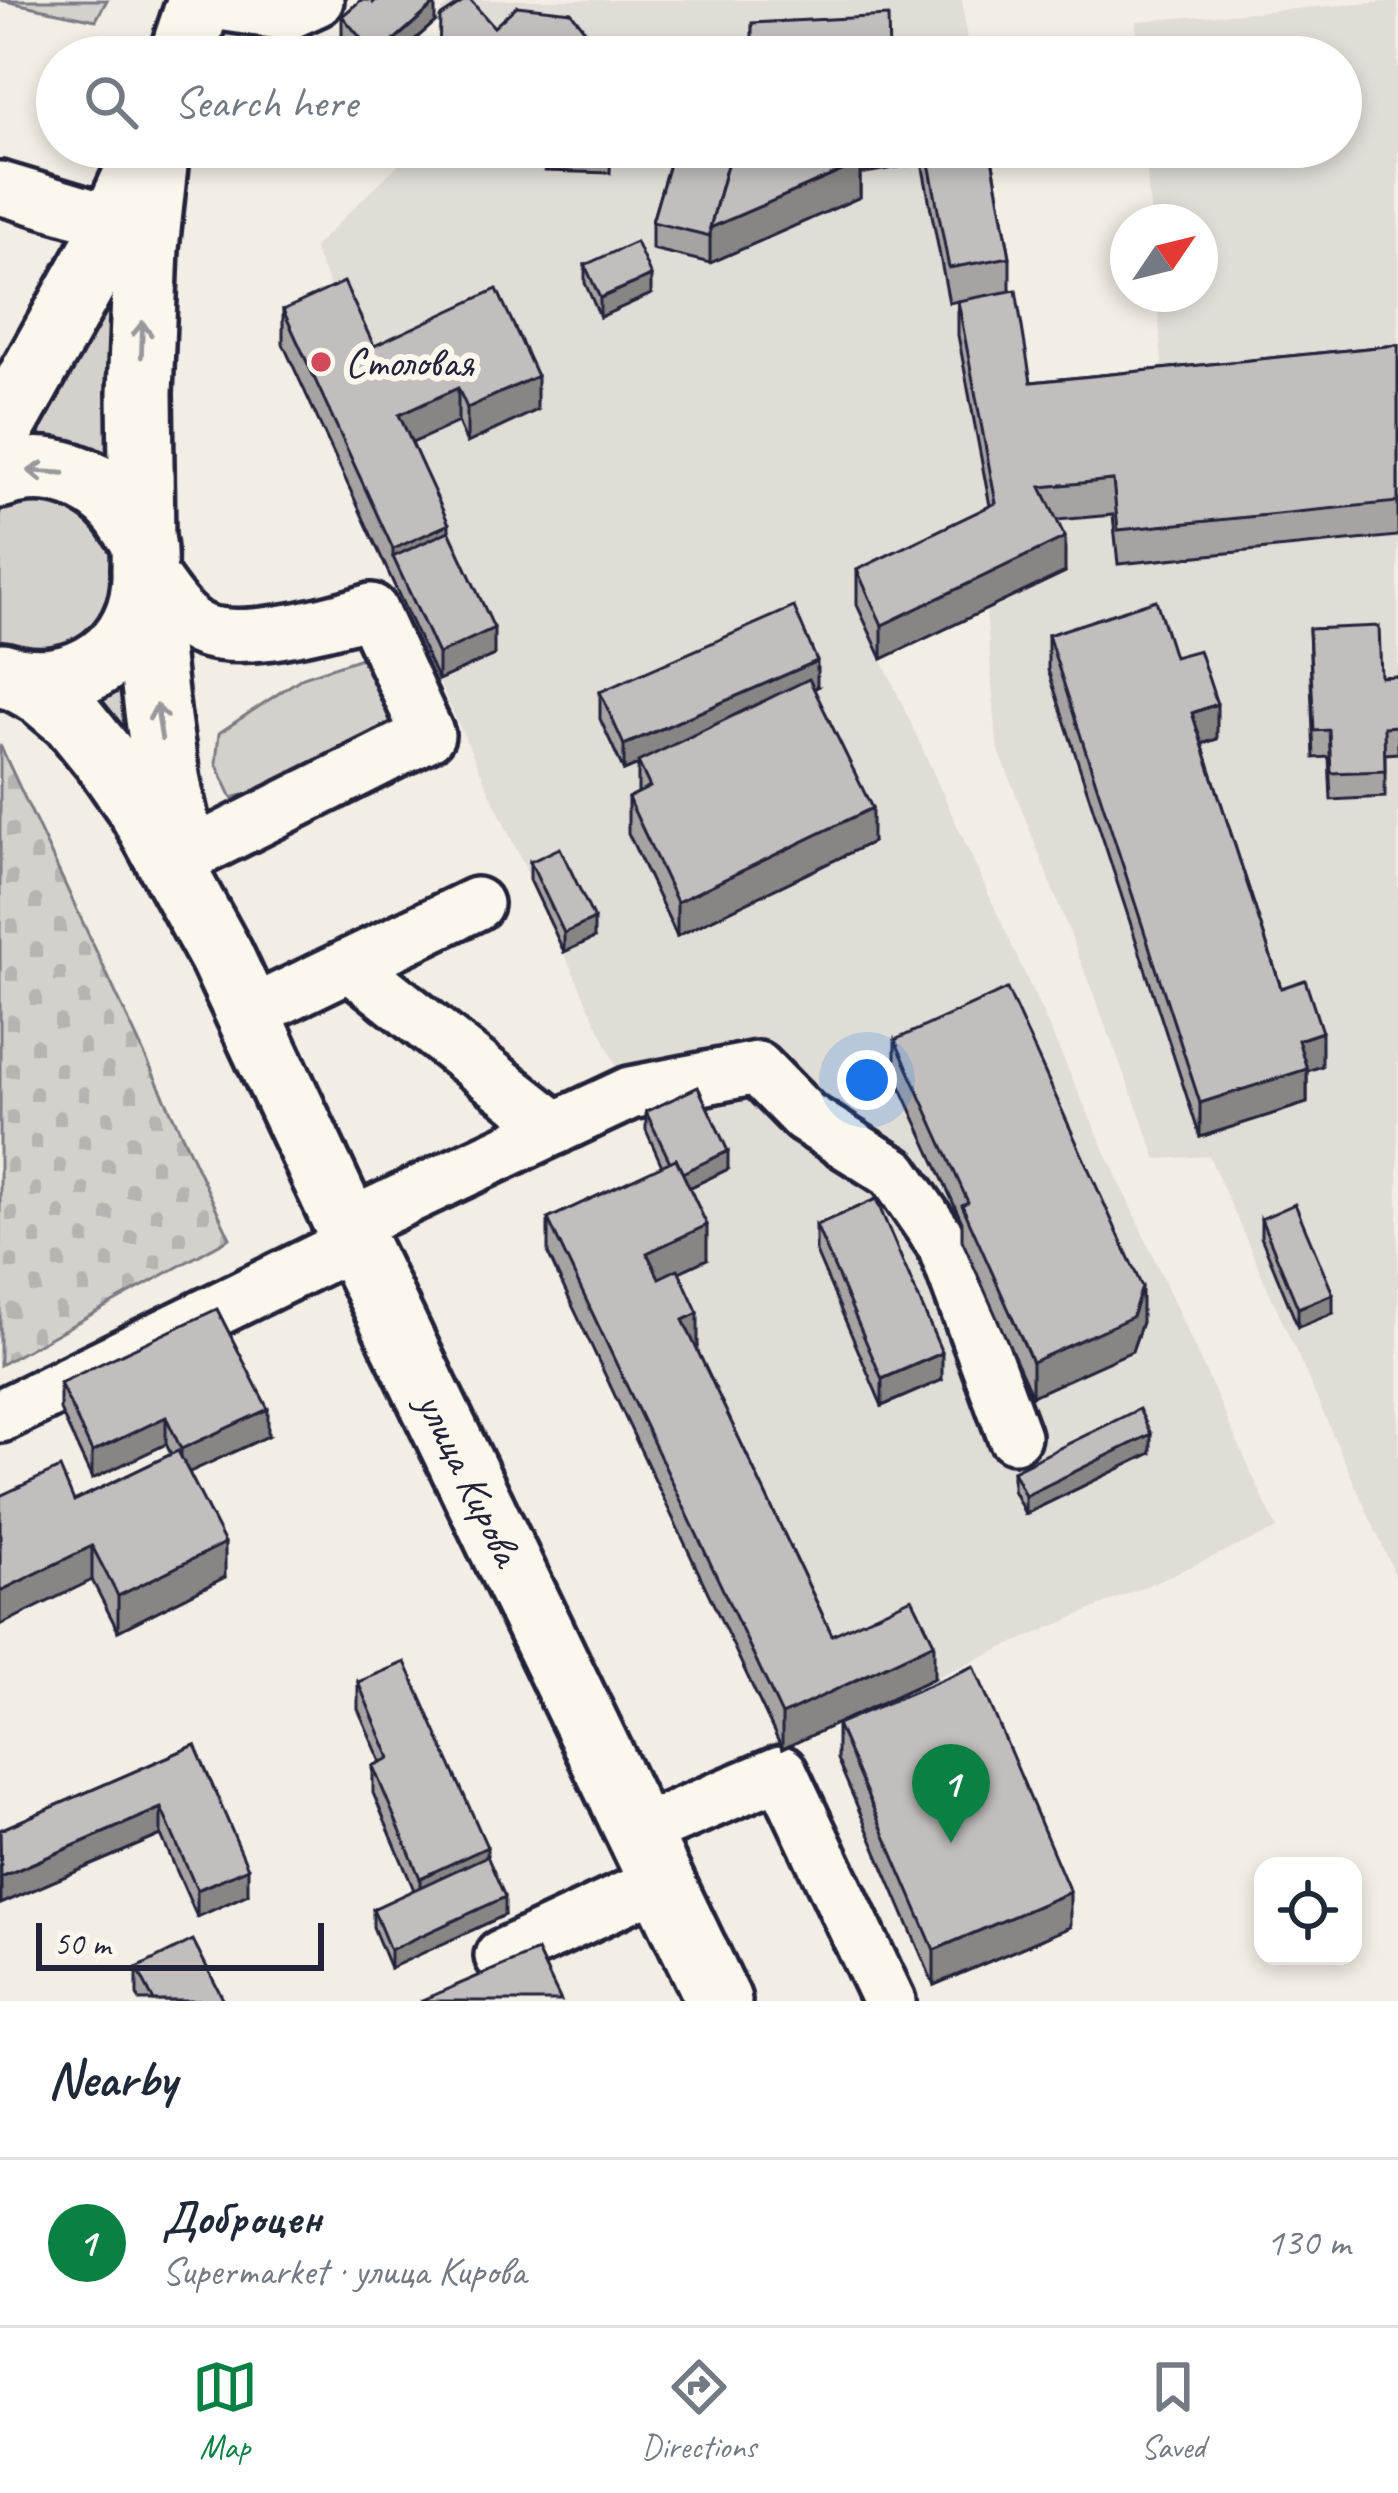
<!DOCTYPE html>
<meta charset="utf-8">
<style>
body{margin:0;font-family:Caveat,sans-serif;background:#f6f6f7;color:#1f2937}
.controls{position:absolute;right:36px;bottom:36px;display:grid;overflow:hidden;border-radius:24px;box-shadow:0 6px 18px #0003}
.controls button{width:108px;height:108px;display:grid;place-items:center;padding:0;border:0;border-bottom:3px solid #e0e1e3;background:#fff;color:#1f2937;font:60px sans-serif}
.compass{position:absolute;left:1110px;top:204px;width:108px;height:108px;border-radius:50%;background:#fff;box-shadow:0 6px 18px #0003;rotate:55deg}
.scale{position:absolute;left:36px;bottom:30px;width:288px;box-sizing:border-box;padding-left:12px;border:6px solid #22223b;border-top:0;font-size:33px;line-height:42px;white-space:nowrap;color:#22223b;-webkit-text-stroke:9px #fbf7ec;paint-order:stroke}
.you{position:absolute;left:867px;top:1080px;width:42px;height:42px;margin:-30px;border:9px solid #fff;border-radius:50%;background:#1a73e8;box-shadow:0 0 0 18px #1a73e833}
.badge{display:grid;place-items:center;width:78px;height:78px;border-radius:50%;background:#0b8043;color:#fff;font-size:39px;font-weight:700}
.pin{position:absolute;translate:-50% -99px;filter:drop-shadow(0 3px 6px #0008)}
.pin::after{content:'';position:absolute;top:63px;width:42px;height:36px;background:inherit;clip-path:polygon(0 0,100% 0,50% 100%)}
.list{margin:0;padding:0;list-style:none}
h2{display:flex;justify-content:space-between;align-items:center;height:156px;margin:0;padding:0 48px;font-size:51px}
h2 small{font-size:39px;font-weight:400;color:#747a83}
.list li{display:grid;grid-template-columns:78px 1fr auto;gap:36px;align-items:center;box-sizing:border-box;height:168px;padding:0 48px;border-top:3px solid #e0e1e3}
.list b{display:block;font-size:45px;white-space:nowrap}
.list p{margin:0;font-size:39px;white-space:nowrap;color:#747a83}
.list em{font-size:39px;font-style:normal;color:#747a83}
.icon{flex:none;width:66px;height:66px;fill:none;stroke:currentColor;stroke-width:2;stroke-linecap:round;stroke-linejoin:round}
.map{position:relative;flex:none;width:1398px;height:2001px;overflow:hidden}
.search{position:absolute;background:#fff;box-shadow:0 6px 18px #0003;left:36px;right:36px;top:36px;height:132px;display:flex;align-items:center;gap:30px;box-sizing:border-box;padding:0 42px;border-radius:66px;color:#747a83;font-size:45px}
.sheet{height:324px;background:#fff}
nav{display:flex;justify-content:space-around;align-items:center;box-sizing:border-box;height:168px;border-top:3px solid #e0e1e3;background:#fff;font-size:33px;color:#747a83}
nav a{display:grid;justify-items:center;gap:6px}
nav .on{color:#0b8043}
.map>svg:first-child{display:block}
.built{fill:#e0dcd6}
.green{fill:#d4d1cc;stroke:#7b7a84;stroke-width:3}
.cemetery{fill:url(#cemetery-stones);stroke:#7b7a84;stroke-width:3}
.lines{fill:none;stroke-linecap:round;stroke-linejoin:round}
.minor-casing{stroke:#22223b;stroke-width:60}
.major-casing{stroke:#22223b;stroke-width:72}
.minor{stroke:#fbf7ec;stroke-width:51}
.major{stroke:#fbf7ec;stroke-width:63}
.wall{fill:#a7a3a3;stroke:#22223b;stroke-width:3}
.shaded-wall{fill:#888585;stroke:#22223b;stroke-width:3}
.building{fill:#c2bebe;stroke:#22223b;stroke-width:3}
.oneway{stroke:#99979c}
.poi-dot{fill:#d1495b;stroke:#fbf7ec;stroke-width:4.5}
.labels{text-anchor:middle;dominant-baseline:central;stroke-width:12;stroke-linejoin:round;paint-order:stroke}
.poi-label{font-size:42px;fill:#22223b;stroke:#fbf7ec;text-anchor:start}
.street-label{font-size:42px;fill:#22223b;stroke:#fbf7ec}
</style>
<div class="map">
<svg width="1398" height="2001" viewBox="0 0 1398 2001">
<defs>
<pattern id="cemetery-stones" width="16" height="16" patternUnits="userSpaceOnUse" patternTransform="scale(3)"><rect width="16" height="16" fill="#d4d1cc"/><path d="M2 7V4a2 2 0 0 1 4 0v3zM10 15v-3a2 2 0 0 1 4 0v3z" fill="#b6b3b0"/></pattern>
</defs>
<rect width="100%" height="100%" fill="#f2eee5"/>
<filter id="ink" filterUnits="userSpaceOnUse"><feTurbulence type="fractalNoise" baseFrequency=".00833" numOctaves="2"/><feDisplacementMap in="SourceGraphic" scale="24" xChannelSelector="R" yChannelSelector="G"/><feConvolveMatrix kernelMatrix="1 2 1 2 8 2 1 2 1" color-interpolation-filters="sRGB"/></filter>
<g filter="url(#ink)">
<g class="built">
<path d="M 454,0 L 962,0 L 969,57 L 440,57 L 441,11 Z"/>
<path d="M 1398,1 L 1398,1581 L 1209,1156 L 1157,1159 L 997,745 L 986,609 L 882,660 L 1277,1529 L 934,1678 L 782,1749 L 548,1254 L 675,1193 L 283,344 L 344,316 L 313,248 L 416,147 L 984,147 L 1031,416 L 1165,402 L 1157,294 L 1200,294 L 1200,222 L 1151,222 L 1145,147 L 1341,147 L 1341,57 L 1138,57 L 1136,21 Z"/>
</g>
<g class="green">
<path d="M 0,0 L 107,0 L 96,20 Z"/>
<path d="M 115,290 L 114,478 L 20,451 Z"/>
<path d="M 65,497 L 116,542 L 119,605 L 73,655 L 0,651 L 0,503 Z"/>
<path d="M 361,658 L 394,722 L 271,787 L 232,798 L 216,763 L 219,733 L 303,677 Z"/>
<path d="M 127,665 L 138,746 L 73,694 Z"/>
</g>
<path class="cemetery" d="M 0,745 L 230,1238 L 0,1365 Z"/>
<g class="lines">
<defs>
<g id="minor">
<path d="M 200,1 L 286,14 L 317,0"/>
<path d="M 0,188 L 114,222"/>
<path d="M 144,566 C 159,587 173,610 193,625 C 227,651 333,622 371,610 L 428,735 L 185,857"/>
<path d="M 350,965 L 556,1128"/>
<path d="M 248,1014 L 476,904"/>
<path d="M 347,1226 L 630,1093 L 757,1068 L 805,1117 L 894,1173 L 943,1244 L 1014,1436"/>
<path d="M 0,1416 L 355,1242"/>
<path d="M 639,1832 L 781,1772 L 889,2001"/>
<path d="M 501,1956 L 662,1881"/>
</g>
<g id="major">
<path d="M 181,57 L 200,0"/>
<path d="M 0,432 L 100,253 L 138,170"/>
<path d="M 0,476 C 47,459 101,477 129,519 C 133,526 140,534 143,543 C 145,551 144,562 144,570 C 147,650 76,698 2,675"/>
<path d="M 142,540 L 140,393 L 146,248 L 157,147"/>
<path d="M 145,596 C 153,682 161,768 184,852"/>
<path d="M 22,682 L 42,693 L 73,719 L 107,761 L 139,807 L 221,956 L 347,1226 L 719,2001"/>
</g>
</defs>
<use href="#minor" class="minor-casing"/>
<use href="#major" class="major-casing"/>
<use href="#minor" class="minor"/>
<use href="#major" class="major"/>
</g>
<g class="wall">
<path d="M 373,3 L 435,22 L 395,57 L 361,57 L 342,35 L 342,16 Z"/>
<path d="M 545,147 L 611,147 L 610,173 L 545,171 Z"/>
<path d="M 674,147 L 990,147 L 1010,257 L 1010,291 L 1031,382 L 1398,345 L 1398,536 L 1118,564 L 1113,515 L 1057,520 L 1065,572 L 882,659 L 857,605 L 857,570 L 990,506 L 958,335 L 958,301 L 949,303 L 922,163 L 860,174 L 860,197 L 710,263 L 652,249 L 652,222 Z"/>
<path d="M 585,265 L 651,294 L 600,317 L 585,283 Z"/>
<path d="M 283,310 L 537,410 L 467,443 L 458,422 L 412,443 L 449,531 L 494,655 L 438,680 L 283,344 Z"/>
<path d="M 1309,629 L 1381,677 L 1398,676 L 1398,753 L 1385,754 L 1385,797 L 1331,800 L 1329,757 L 1314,758 Z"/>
<path d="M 1048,635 L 1174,657 L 1217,739 L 1202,744 L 1281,988 L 1322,1066 L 1307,1071 L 1307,1103 L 1200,1137 L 1048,670 Z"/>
<path d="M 817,687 L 814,689 L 872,842 L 677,936 L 628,833 L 628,798 L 638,793 L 638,765 L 624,771 L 600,719 L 600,692 Z"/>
<path d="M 530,862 L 594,938 L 564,952 L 530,880 Z"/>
<path d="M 895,1040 L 1142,1322 L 1132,1351 L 1032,1396 L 962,1240 L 962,1222 L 895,1075 Z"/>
<path d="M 646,1112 L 728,1169 L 689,1188 L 707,1259 L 679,1272 L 698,1347 L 696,1348 L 832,1635 L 934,1678 L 782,1749 L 548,1254 L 548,1219 L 662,1166 L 646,1130 Z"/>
<path d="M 1261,1219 L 1333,1313 L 1298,1327 L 1261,1237 Z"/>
<path d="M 816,1225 L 942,1380 L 882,1406 L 816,1252 Z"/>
<path d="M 60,1383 L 268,1436 L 189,1472 L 225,1577 L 118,1631 L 92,1580 L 74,1501 L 171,1454 L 166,1444 L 92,1479 L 60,1410 Z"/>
<path d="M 1151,1453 L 1025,1514 L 1013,1490 L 1013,1471 Z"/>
<path d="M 358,1682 L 487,1856 L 505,1915 L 390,1968 L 373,1927 L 373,1909 L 414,1890 L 373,1793 L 373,1766 L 381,1762 L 358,1709 Z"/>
<path d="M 837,1724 L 1070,1927 L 934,1985 L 837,1759 Z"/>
<path d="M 195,1745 L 248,1894 L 197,1917 L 161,1835 L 0,1904 L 0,1830 Z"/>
<path d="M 137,1968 L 224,2001 L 140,2001 L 137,1995 Z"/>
</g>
<g class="shaded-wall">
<path d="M 435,4 L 435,22 L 395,57 L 376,57 Z"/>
<path d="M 860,163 L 860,197 L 710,263 L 710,228 Z"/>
<path d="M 651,276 L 651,294 L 600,317 L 600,298 Z"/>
<path d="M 537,376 L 537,410 L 467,443 L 467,408 Z"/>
<path d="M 458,388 L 458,422 L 399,449 L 399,415 Z"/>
<path d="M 449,524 L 449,558 L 393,557 L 393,549 Z"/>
<path d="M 1065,537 L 1065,572 L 882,659 L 882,625 Z"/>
<path d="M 494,628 L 494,655 L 438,680 L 438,654 Z"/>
<path d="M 817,661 L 817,687 L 624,771 L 624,745 Z"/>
<path d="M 1217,704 L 1217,739 L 1192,747 L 1192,713 Z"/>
<path d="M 872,808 L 872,842 L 677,936 L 677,902 Z"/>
<path d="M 594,919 L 594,938 L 564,952 L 564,933 Z"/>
<path d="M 1322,1032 L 1322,1066 L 1307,1071 L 1307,1103 L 1200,1137 L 1200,1103 L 1298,1040 Z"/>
<path d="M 728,1151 L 728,1169 L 676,1194 L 676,1175 Z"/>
<path d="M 707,1225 L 707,1259 L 647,1287 L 647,1253 Z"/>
<path d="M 1142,1287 L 1142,1322 L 1132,1351 L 1032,1396 L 1032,1362 Z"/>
<path d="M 1333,1294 L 1333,1313 L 1298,1327 L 1298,1308 Z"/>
<path d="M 698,1313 L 698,1347 L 683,1354 L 683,1320 Z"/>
<path d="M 942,1353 L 942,1380 L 882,1406 L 882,1379 Z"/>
<path d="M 268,1409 L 268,1436 L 181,1476 L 181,1449 Z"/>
<path d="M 166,1417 L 166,1444 L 92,1479 L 92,1452 Z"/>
<path d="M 1151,1434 L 1151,1453 L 1025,1514 L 1025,1496 Z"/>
<path d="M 225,1543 L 225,1577 L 118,1631 L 118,1596 Z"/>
<path d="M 92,1546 L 92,1580 L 0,1625 L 0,1591 Z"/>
<path d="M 934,1643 L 934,1678 L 782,1749 L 782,1715 Z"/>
<path d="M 161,1808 L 161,1835 L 1,1904 L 1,1877 Z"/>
<path d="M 487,1847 L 487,1874 L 420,1905 L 420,1878 Z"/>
<path d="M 248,1868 L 248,1894 L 197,1917 L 197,1890 Z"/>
<path d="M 1070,1892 L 1070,1927 L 934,1985 L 934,1950 Z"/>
<path d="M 505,1897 L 505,1915 L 390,1968 L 390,1950 Z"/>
</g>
<g class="building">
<path d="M 361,0 L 371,0 L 373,3 L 376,0 L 431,0 L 435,4 L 376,56 L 342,16 Z"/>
<path d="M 466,0 L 470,0 L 494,27 L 517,6 L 571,12 L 587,33 L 617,33 L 615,57 L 439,57 L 440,17 Z"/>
<path d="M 888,16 L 889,57 L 752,57 L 752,23 Z"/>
<path d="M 973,50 L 974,57 L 902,57 Z"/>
<path d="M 674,147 L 732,147 L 710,228 L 710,236 L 652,222 Z"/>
<path d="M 732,147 L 857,147 L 860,163 L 710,228 Z"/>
<path d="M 926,147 L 990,147 L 1010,257 L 949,268 Z"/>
<path d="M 636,242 L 651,276 L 600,298 L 585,265 Z"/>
<path d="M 344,282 L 374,346 L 497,289 L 537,376 L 467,408 L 458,388 L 399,415 L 449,524 L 393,549 L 283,310 Z"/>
<path d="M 1016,290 L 1031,382 L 1398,345 L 1398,502 L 1118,530 L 1113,480 L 1041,487 L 1065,537 L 882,625 L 857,570 L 996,503 L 958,301 Z"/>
<path d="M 449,531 L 494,628 L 438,654 L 393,557 Z"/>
<path d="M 1156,600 L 1174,657 L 1199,650 L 1217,704 L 1192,713 L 1281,988 L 1305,980 L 1322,1032 L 1298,1040 L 1307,1069 L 1200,1103 L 1048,635 Z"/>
<path d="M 794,607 L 817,661 L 624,745 L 600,692 Z"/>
<path d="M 1379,626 L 1381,677 L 1398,676 L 1398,726 L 1384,727 L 1385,771 L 1331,773 L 1329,730 L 1314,731 L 1309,629 Z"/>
<path d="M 809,679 L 872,808 L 677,902 L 628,798 L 650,787 L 638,762 Z"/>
<path d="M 560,848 L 594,919 L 564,933 L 530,862 Z"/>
<path d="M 1007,989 L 1142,1287 L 1132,1317 L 1032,1362 L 962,1205 L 968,1202 L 895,1040 Z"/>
<path d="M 698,1087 L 728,1151 L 682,1173 L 676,1159 L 670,1162 L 646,1112 Z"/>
<path d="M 676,1159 L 707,1225 L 647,1253 L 659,1278 L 678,1269 L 698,1313 L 683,1320 L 832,1635 L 912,1598 L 934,1643 L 782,1715 L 548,1219 Z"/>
<path d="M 876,1199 L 942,1353 L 882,1379 L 816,1225 Z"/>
<path d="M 1295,1204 L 1333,1294 L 1298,1308 L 1261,1219 Z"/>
<path d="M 217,1309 L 268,1409 L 181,1449 L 166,1417 L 92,1452 L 60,1383 Z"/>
<path d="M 1139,1409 L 1151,1434 L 1025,1496 L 1013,1471 Z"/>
<path d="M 178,1451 L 225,1543 L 118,1596 L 92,1546 L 0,1591 L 0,1496 L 60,1468 L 74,1501 Z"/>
<path d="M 405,1662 L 487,1847 L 420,1878 L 373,1766 L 390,1758 L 358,1682 Z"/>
<path d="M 974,1666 L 1070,1892 L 934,1950 L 837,1724 Z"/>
<path d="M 195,1745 L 248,1868 L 197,1890 L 161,1808 L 1,1877 L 0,1830 Z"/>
<path d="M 487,1856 L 505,1897 L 390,1950 L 373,1909 Z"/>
<path d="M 193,1940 L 224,2001 L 154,2001 L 137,1968 Z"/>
<path d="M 537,1951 L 561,2001 L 420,2001 Z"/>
</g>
<defs><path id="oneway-shaft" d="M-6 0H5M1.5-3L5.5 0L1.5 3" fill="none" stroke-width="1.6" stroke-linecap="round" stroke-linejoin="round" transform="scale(3)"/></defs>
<g class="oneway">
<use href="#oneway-shaft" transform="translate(142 339) rotate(-88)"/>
<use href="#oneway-shaft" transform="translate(46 472) rotate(-176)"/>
<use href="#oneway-shaft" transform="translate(159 722) rotate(-99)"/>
</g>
</g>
<circle class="poi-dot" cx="321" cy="362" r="12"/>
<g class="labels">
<g class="poi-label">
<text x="345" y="362">Столовая</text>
</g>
<g class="street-label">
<text transform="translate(469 1479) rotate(64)">улица Кирова</text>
</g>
</g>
</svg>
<div class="controls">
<button><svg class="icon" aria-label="locate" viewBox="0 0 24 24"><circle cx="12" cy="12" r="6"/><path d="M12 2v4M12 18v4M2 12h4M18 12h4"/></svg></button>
</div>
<svg class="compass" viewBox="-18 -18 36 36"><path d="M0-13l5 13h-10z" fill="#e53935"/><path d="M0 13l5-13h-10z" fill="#747a83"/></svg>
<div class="scale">50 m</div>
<div class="you"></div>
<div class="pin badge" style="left:951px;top:1843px">1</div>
<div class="search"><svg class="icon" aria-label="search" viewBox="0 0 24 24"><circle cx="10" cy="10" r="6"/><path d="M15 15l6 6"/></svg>Search here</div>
</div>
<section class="sheet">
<h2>Nearby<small></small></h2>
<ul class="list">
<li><span class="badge">1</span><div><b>Доброцен</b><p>Supermarket · улица Кирова</p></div><em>130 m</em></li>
</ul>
</section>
<nav>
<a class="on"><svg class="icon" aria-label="map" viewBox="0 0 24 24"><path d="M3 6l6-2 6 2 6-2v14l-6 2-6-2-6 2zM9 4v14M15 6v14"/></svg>Map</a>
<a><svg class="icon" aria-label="directions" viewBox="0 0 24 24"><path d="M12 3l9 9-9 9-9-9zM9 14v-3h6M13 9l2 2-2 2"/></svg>Directions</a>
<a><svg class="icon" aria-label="saved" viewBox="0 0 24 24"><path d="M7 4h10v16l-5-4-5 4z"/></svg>Saved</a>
</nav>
